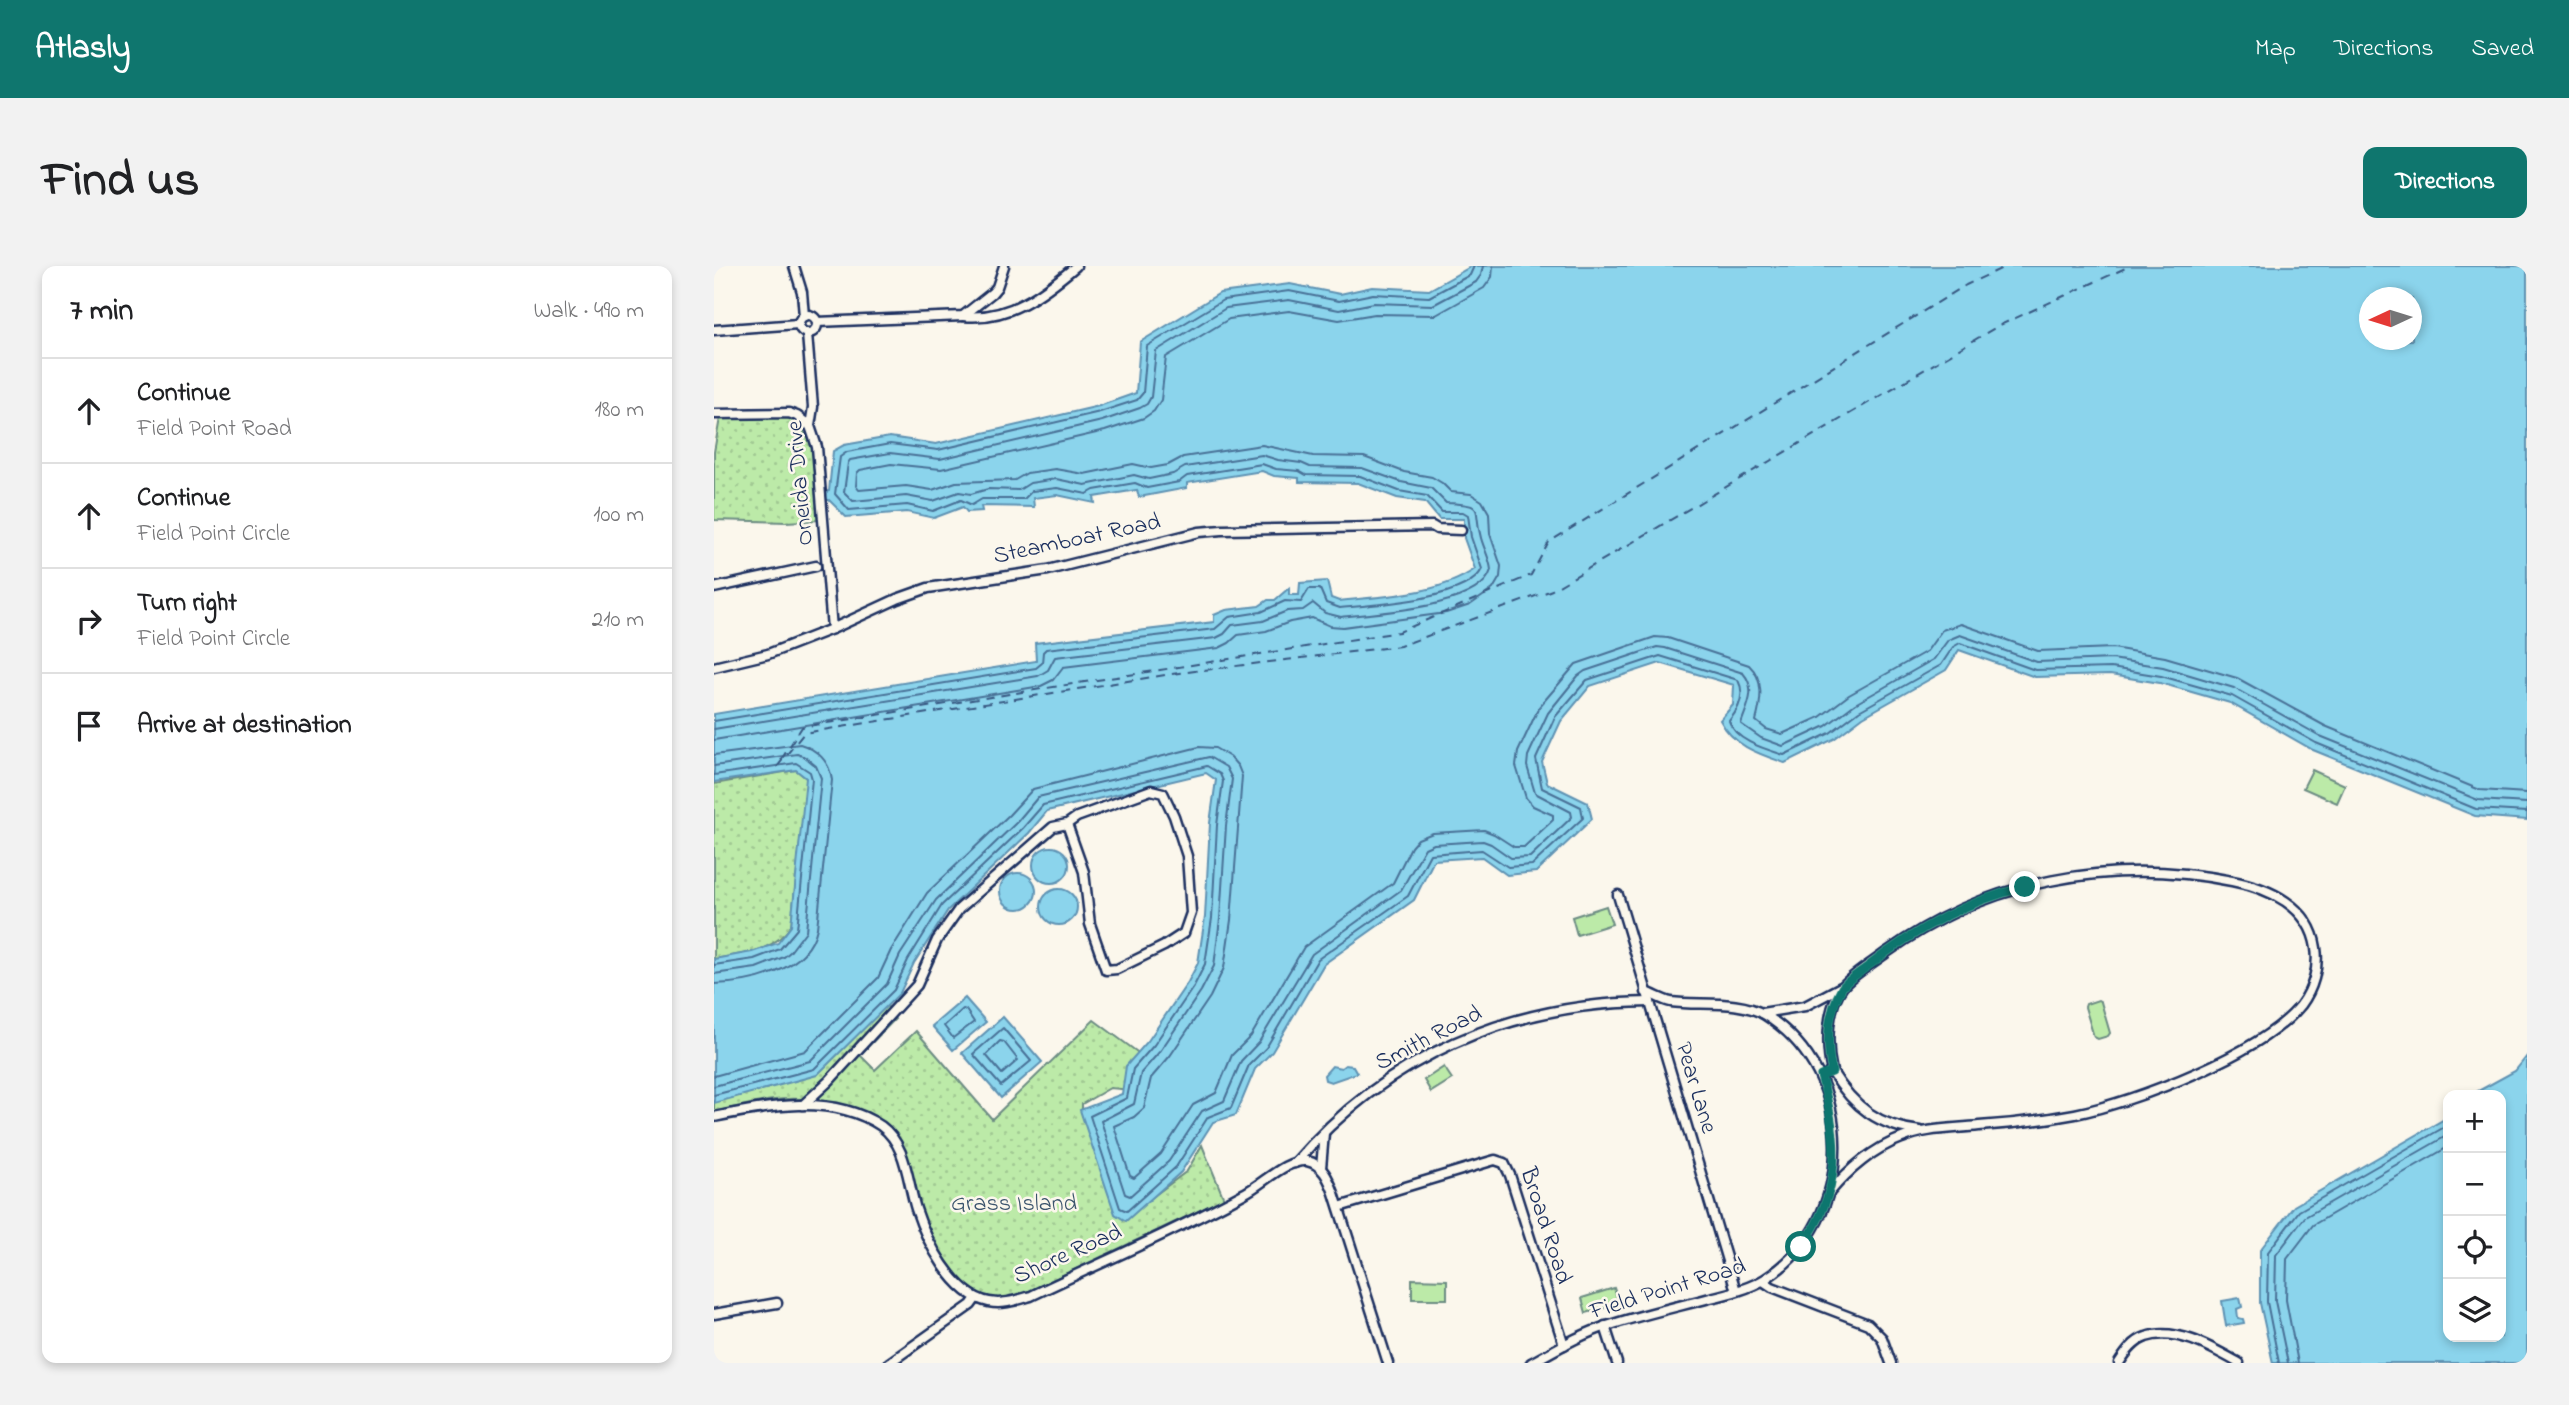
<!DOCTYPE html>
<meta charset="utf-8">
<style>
body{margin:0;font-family:"Indie Flower",sans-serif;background:#f2f2f2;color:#202124}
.controls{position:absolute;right:21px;bottom:21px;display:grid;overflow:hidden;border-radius:14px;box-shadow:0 4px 10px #0003}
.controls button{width:63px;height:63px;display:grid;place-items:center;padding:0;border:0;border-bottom:2px solid #e0e0e0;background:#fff;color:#202124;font:35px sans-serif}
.compass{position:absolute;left:1645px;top:21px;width:63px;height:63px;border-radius:50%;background:#fff;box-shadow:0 4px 10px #0003;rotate:266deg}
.stop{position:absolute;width:21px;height:21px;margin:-16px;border:5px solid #0f766e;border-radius:50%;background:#fff}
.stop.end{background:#0f766e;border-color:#fff;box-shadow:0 2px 7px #0008}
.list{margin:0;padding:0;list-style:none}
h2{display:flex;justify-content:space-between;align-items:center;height:91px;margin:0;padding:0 28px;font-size:30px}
h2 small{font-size:23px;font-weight:400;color:#757577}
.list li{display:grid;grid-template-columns:46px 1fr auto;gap:21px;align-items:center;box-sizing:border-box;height:105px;padding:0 28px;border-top:2px solid #e0e0e0}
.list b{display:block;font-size:26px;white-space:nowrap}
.list p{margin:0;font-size:23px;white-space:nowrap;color:#757577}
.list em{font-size:23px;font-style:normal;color:#757577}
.icon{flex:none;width:38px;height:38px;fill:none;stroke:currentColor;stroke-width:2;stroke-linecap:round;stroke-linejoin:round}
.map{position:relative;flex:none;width:1813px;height:1097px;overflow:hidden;border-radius:14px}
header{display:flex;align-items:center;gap:42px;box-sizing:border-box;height:98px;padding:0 35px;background:#0f766e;color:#fff}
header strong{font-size:33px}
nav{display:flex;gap:38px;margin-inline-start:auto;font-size:24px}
.intro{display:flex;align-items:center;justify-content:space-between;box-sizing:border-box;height:168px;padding:0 42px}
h1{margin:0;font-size:49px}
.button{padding:18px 32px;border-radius:14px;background:#0f766e;color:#fff;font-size:24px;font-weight:700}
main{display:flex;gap:42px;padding:0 42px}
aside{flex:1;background:#fff;border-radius:14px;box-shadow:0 4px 10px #0003}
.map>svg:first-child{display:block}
.grass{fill:#bceaa8;stroke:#6c8c83;stroke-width:2}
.park{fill:url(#park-dots);stroke:#6c8c83;stroke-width:2}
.water{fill:#8bd4ec;stroke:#5e92b3;stroke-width:2;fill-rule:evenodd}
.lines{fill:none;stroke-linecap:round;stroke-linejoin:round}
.shore{stroke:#487197;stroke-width:2}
.ferry{stroke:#375882;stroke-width:2;stroke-dasharray:9 7;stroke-linecap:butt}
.minor-casing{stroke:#1b2f5e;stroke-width:13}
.minor{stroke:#fbf7ec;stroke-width:8}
.route{stroke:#0f766e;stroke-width:9}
.labels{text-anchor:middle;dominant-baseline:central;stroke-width:5;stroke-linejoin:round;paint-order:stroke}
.street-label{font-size:24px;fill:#1b2f5e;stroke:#fbf7ec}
.park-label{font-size:24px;fill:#3b546d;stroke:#fbf7ec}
</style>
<header>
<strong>Atlasly</strong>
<nav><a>Map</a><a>Directions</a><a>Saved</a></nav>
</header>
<div class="intro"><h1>Find us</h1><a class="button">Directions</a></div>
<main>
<aside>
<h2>7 min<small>Walk · 490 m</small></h2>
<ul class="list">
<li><svg class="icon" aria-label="ahead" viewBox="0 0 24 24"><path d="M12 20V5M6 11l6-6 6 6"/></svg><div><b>Continue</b><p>Field Point Road</p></div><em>180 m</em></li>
<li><svg class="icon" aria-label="ahead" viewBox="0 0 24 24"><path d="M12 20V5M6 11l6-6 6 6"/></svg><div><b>Continue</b><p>Field Point Circle</p></div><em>100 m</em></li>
<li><svg class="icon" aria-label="right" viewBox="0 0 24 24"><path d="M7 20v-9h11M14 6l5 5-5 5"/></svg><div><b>Turn right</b><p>Field Point Circle</p></div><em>210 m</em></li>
<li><svg class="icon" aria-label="arrive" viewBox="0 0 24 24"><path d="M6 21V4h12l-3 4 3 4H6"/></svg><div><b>Arrive at destination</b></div></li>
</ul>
</aside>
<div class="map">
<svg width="1813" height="1097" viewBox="0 0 1813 1097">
<defs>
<pattern id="park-dots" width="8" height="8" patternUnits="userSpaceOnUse" patternTransform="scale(1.75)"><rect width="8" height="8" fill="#bceaa8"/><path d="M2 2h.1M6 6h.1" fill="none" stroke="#a1c993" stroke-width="1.8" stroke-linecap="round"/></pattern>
</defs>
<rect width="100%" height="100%" fill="#fbf7ec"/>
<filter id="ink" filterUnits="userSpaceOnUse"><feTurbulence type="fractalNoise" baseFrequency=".0143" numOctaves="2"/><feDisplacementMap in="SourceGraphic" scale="14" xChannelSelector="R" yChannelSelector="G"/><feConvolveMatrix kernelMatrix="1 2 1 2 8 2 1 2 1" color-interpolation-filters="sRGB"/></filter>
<g filter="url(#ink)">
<g class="grass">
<path d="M 1598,504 L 1631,519 L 1623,537 L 1589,522 Z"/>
<path d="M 892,640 L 898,658 L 863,669 L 858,651 Z"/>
<path d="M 1384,734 L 1387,736 L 1396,767 L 1394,770 L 1384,773 L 1380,771 L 1371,741 L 1372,738 Z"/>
<path d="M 730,801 L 738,813 L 717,826 L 710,814 Z"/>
<path d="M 698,1013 L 733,1014 L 733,1033 L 698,1033 Z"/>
<path d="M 900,1022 L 905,1038 L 872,1047 L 868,1032 Z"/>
</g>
<g class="park">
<path d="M 68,150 C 109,162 102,220 105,254 L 72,256 L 0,254 L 0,186 L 6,152 Z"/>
<path d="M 82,504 L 92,512 L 92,521 L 77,660 C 58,687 31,687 0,693 L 0,518 Z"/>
<path d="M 172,738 L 181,753 L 146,789 L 161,804 L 202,765 L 278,853 L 380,754 L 430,791 L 417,824 L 396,822 L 368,838 L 368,849 L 417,947 L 473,905 L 488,879 L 510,933 L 311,1027 C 299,1030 287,1034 274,1031 C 239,1023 213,966 204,935 C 197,906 195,872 167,855 C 154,847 141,845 127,841 C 116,839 106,835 95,834 C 65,829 30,840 0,846 L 0,824 Z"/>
</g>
<g class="water">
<path d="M 758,0 L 1813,0 L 1813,554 L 1761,550 L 1599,484 L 1516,437 L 1446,417 L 1396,409 L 1321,411 L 1245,384 L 1232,404 L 1149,451 L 1120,473 L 1071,497 C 1045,488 1019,480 1006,454 L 1019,439 L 1020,419 L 946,397 L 876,420 L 847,455 L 828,496 L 833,517 L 874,537 L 878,553 L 822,606 L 793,609 L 768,591 L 720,594 L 700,634 L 610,698 L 558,786 L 541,803 L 522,849 L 499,856 L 467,906 L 412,955 L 401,948 L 366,844 L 408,828 L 412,800 L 434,775 L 474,716 L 484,697 L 491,651 L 496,557 L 502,514 L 492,507 L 333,545 L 315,567 L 234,644 L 200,697 L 186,727 L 103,809 L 0,837 L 0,693 L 38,686 L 64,677 L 77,660 L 92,512 L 82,504 L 0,516 L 0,448 L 322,395 L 321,377 L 500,356 L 500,349 L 512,344 L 545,340 L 554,334 L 561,334 L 575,322 L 575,329 L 585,329 L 586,317 L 613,315 L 617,332 L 625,335 C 670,330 724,329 761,303 L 750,272 L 750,253 L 725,253 L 711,236 L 683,232 L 644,217 L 585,216 L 585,212 L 560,210 L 548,205 L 473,217 L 473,222 L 425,231 L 423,224 L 380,231 L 381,237 L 343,229 L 319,232 L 320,241 L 267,240 L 268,245 L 253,246 L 249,241 L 220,252 L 193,246 L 132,251 L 115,234 L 112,234 L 111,226 L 115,225 L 119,185 L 130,179 L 176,171 L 222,178 L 385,140 L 422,127 L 426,76 L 506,27 L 576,18 L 626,28 L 658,21 L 715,24 ZM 1656,32 L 1698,32 L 1698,74 L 1656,74 Z"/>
<circle cx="337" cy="599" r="18"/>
<circle cx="304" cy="625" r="18"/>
<circle cx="345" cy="641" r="18"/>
<path d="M 251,732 L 272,756 L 239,784 L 218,760 Z"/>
<path d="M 289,751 L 328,796 L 287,832 L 248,787 Z"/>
<path d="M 1813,790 L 1813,1097 L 1559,1097 L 1546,1037 L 1546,984 L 1580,940 L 1734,851 L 1734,1071 L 1787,1071 L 1787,829 L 1757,829 L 1801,805 Z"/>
<path d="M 631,799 L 639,800 L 643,807 L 617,816 L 611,814 L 610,809 L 618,800 L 627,802 Z"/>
<path d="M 1526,1032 L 1528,1041 L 1523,1043 L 1524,1052 L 1529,1053 L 1530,1057 L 1512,1060 L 1508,1035 Z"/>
</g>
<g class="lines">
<g class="shore">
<path d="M 0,455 L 322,402 L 328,397 L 329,386 L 332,383 L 501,363 L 515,351 L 547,346 L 571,335 L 587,336 L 595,323 L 606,323 L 612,337 L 626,342 C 657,339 754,334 768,303 L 757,271 L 754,249 L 749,246 L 728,246 L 713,230 L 685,225 L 646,210 L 592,209 L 585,205 L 562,203 L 548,198 L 473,210 L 465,216 L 433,222 L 421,217 L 380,224 L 373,228 L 343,222 L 318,225 L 310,233 L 268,233 L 258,239 L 247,234 L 219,245 L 193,239 L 135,244 L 121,228 L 126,191 L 133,186 L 176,178 L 224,184 L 386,146 L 423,134 L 429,127 L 433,80 L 509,34 L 575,25 L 625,35 L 659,28 L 715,31 L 756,9 L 760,0"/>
<path d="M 0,463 L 324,410 L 334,404 L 341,391 L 502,372 L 510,368 L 518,359 L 549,355 L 573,345 L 589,344 L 599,337 L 611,347 L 627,351 C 660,347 767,342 777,304 C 776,293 770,283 767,272 C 758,241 774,239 732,237 L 717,222 L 687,216 L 648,202 L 596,201 L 587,197 L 564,194 L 548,189 L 471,201 L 459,208 L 435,213 L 420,209 L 371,219 L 342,213 L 316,217 L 305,224 L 274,223 L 257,228 L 245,226 L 219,235 L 192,230 L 139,235 L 130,226 L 134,197 L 136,194 L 176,187 L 226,193 L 388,155 L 426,142 L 433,138 L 437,131 L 442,85 L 512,42 L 575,34 L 625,44 L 660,37 L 719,39 L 762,16 L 767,9 L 769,0"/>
<path d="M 0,474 L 327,420 L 339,414 L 349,401 L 505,382 L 515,377 L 524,369 L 552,365 L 576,356 L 598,352 L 616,360 L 629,361 L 732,347 L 756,339 L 779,323 L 786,311 L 787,300 L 776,268 L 775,247 L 768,235 L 757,228 L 737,226 L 728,217 L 718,211 L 690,206 L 650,191 L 599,190 L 548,179 L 469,191 L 454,199 L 437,202 L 419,198 L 370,208 L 341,203 L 313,207 L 301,214 L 242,216 L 218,224 L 192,220 L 145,224 L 142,220 L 143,207 L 146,204 L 177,198 L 227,203 L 391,165 L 430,152 L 440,145 L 447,134 L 452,91 L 515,53 L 575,45 L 625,54 L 661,48 L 722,49 L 770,22 L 778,11 L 779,0"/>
<path d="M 0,489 L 86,478 C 103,483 116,496 118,514 L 103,662 C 94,705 38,717 0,718"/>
<path d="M 0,500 L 83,488 L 91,491 L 102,500 L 107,512 L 92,665 L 76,686 L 70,691 L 42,702 L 0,708"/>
<path d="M 0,509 L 82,497 L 96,506 L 98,513 L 83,663 L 66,683 L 40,693 L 0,699"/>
<path d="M 249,743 L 252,744 L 260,756 L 239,772 L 230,760 Z"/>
<path d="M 289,762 L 317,795 L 287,820 L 259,788 Z"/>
<path d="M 286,775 L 290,776 L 304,794 L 288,808 L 272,789 Z"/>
<path d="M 0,810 L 91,785 L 164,712 L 177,684 L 213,627 L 295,549 L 319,523 L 485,481 L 501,482 L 516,491 L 524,500 L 528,510 L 517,654 L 510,702 L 496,731 L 456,790 L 437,812 L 430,842 L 420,851 L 400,860 L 416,910 L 420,912 L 447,888 L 479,839 L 502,827 L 518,789 L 537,770 L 590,681 L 679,617 L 697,581 L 704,573 L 719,567 L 770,564 L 780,568 L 800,581 L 810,581 L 839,554 L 839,549 L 819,540 L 812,532 L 802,500 L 804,486 L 825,441 L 862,398 L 941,371 L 954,372 L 1035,399 C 1051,414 1047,436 1042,455 L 1052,463 L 1068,468 L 1106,451 L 1135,429 L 1213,385 L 1228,364 L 1247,358 L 1324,385 L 1399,382 L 1451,391 L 1523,412 L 1611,460 L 1766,524 L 1813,527"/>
<path d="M 0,820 L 96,795 L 173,718 L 186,689 L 222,634 L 303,556 L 324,531 L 495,491 L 512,501 L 518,513 L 512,560 L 506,653 L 500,700 L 487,725 L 447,784 L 427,807 L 420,838 L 387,855 L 411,928 L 416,930 L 455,895 L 488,845 L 510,835 L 527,795 L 545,776 L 598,688 L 687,624 L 711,582 L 720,578 L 769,575 L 777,578 L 797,592 L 816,591 L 858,551 L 857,546 L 821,527 L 813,500 L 814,490 L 834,447 L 864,410 L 871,405 L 943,381 L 951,382 L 1029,407 C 1044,424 1032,442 1027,458 L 1047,472 L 1069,480 L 1112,460 L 1141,438 L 1220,393 L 1234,374 L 1246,369 L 1323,396 L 1398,393 L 1449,401 L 1520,422 L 1606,470 L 1764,534 L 1813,537"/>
<path d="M 0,829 L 100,803 L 180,724 L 194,694 L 228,639 L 309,562 L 329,539 L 493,500 L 506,508 L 509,515 L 503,559 L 498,652 L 491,698 L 480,720 L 440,779 L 419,803 L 413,832 L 376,850 L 406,942 L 413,945 L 462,901 L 494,851 L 517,842 L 535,799 L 552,782 L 604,693 L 694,630 L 716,588 L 768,584 L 794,601 L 818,599 L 869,552 L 867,541 L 828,522 L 822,493 L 841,451 L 873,414 L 946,390 L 1024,414 C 1032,429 1025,443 1015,455 C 1021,475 1051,483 1070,489 L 1116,467 L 1145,445 L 1227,399 L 1239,381 L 1246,377 L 1321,404 L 1397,402 L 1447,410 L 1518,430 L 1602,477 L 1762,543 L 1813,546"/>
<path d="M 1565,1097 L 1553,1036 L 1554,986 L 1585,945 L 1734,859"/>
<path d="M 1574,1097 L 1561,1035 L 1562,989 L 1591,951 L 1734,869"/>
<path d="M 1584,1097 L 1572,1034 L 1573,993 L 1599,959 L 1734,881"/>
</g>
<g class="ferry">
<path d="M 67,494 L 88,461 L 685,366 L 817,309 L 835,276 L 1252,19 L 1293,0"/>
<path d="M 63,501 L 90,467 L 457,408 L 686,380 L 838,324 L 1284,60 L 1416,0"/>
</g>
<defs>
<g id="minor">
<path d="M 80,0 L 88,26 L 90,50"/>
<circle cx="94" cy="58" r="9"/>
<path d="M 249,50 C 294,55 329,28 362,0"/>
<path d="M 103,56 L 249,50 L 278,27 L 283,21 L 290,0"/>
<path d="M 0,64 L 84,58"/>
<path d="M 93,68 L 99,141 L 96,160 L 103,181 L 118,363"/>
<path d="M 0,148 L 75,147 L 83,150 L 96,160"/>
<path d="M 0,322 L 102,300"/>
<path d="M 0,401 L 54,388 L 118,363 L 183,333 L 214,322 L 334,304 L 485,266 L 508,264 L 718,260 L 723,263 L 747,264"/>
<path d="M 904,629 L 1022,1025"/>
<path d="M 1048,747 L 1091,740 L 1127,721"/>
<path d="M 1115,807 L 1118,806 C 1140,841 1164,860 1206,865"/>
<path d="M 89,839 L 115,815 L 203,719 L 223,674 L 245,643 L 339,561 L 353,558 L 363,551 L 437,524 L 449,527 L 460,550 L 473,590 L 477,647 L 470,667 L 450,680 L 403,703 L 392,704 L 376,658 L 370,606 L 353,558"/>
<path d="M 0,851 C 53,840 119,827 167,860 C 193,879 193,915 202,943 C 212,974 239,1029 275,1036 C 289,1039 303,1034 317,1030 C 388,996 462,965 531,927 C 549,918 572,893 593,895 C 609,898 615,914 620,927 L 674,1097"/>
<path d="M 581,897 C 673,790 796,737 936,736"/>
<path d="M 607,902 L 610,867"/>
<path d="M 1116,926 C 1134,904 1160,882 1188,872 C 1212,862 1239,863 1265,860 C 1297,858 1329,854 1361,848 C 1421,836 1549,787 1587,739 C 1599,723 1605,702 1602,682 C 1596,640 1555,622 1518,615 C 1398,591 1273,614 1173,686 C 1160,696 1141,707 1130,719 C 1112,741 1112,780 1118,806"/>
<path d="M 625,941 L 774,896 L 781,894 L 790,897 L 796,909 L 850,1079"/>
<path d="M 1049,1015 L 1058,1021 L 1154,1058 L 1168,1072 L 1177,1097"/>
<path d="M 0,1048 L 63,1037"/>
<path d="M 891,1060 L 903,1097"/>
<path d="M 175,1097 L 257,1039 L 262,1032"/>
<path d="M 817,1097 C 841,1084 867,1068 893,1060 C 926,1049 962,1041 996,1032 C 1014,1028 1035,1023 1051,1013 C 1144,954 1145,808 1051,749 C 1026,733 984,740 957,736 C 948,734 941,729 932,726"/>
<path d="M 1405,1097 C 1412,1086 1420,1075 1432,1071 C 1462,1060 1500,1083 1525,1097"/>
</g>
</defs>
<use href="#minor" class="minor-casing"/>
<use href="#minor" class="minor"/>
</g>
</g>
<g class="lines" filter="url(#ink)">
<path class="route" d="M 1087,981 C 1129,925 1125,874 1107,810 L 1118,806 C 1112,778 1113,748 1128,722 C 1133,714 1145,707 1153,701 C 1200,664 1252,635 1311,621"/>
</g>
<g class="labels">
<g class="street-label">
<text transform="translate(87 217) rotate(-95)">Oneida Drive</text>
<text transform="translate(363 274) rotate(-12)">Steamboat Road</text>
<text transform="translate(715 773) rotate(-27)">Smith Road</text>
<text transform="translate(981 822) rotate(73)">Pear Lane</text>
<text transform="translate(831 960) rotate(72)">Broad Road</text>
<text transform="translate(354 989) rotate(-24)">Shore Road</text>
<text transform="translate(954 1024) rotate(-17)">Field Point Road</text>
</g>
<g class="park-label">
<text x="300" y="938">Grass Island</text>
</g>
</g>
</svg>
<div class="controls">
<button>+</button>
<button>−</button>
<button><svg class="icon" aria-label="locate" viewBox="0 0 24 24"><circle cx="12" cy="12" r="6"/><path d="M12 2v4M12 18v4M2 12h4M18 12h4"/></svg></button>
<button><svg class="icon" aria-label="layers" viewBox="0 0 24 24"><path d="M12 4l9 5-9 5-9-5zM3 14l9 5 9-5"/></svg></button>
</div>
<svg class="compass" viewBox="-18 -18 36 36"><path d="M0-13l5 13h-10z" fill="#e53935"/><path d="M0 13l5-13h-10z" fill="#757577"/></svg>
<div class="stop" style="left:1087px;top:981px"></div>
<div class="stop end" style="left:1311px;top:621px"></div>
</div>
</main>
